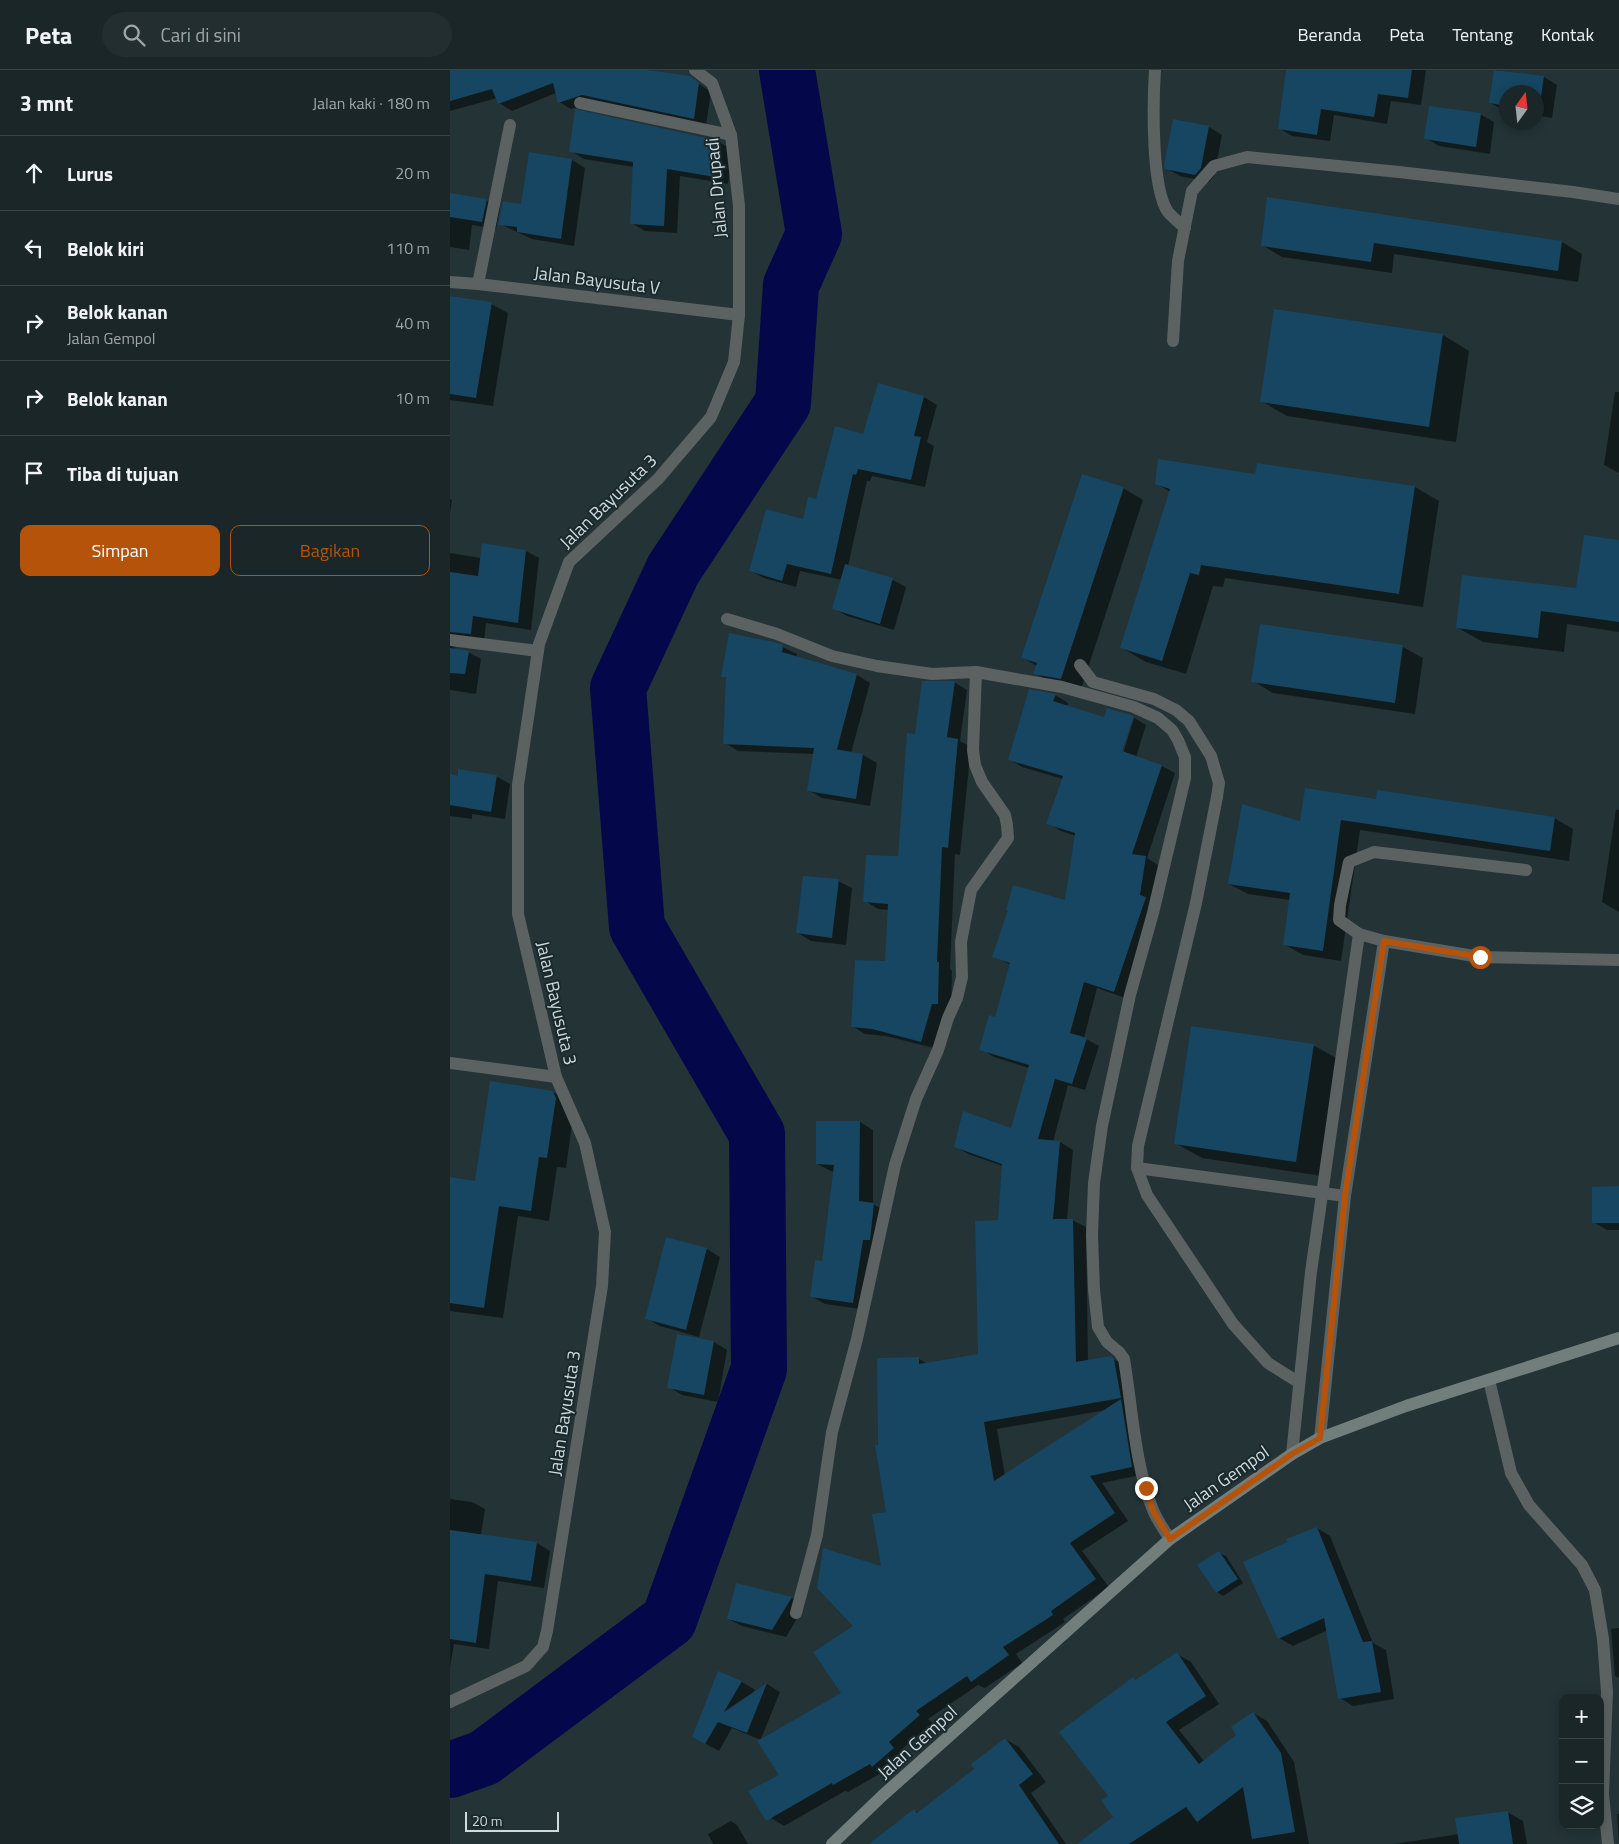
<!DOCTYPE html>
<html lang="id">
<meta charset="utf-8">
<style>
body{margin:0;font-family:"Titillium Web",sans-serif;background:#232e30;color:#f1f3f6}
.controls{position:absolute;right:15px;bottom:15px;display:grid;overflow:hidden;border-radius:10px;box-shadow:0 2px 12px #0003}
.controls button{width:45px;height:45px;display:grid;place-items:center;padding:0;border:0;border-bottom:1px solid #384345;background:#1a2628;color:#f1f3f6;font:25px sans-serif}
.compass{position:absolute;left:1049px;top:15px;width:45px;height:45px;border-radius:50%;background:#1a2628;box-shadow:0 2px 12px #0003;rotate:15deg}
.scale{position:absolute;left:15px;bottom:12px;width:94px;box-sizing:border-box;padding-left:5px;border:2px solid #d0d9db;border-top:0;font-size:14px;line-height:18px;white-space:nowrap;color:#d0d9db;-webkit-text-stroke:4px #1a292c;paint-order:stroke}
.stop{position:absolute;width:15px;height:15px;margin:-11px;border:4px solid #b45309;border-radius:50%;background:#fff}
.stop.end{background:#b45309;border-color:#fff;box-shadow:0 1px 5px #0008}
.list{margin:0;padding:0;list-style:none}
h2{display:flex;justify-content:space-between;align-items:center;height:65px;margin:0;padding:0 20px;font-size:21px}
h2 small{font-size:16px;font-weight:400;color:#9fa5a8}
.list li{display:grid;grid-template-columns:32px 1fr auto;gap:15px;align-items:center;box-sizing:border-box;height:75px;padding:0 20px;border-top:1px solid #384345}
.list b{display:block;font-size:19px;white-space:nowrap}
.list p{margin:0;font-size:16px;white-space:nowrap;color:#9fa5a8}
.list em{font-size:16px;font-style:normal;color:#9fa5a8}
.actions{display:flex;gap:10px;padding:15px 20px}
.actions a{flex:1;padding:11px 0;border:1px solid #b45309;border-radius:10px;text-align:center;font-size:18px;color:#b45309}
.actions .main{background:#b45309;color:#fff}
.icon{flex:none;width:28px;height:28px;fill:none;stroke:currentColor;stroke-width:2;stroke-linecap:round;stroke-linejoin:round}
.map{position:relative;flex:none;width:1169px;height:1774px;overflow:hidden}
header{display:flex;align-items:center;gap:30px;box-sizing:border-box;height:70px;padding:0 25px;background:#1a2628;border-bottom:1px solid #384345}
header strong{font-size:24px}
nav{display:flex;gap:28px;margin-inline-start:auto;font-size:18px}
.search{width:350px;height:45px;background:#232e30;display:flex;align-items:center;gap:12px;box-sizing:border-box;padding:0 18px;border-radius:28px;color:#9fa5a8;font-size:19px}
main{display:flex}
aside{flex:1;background:#1a2628}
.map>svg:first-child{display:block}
.shadow{fill:#0007;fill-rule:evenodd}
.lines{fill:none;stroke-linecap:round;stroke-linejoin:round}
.river{stroke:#040749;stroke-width:56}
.building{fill:#164662}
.minor{stroke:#5b6261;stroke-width:12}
.secondary{stroke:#727e7c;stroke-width:12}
.route{stroke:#b45309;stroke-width:6}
.labels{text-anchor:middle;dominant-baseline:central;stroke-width:4;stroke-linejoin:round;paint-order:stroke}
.street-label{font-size:18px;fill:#d0d9db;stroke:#1a292c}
</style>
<header>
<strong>Peta</strong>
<div class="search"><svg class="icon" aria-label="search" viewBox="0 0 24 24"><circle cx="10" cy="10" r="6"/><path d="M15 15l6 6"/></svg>Cari di sini</div>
<nav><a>Beranda</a><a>Peta</a><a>Tentang</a><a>Kontak</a></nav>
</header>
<main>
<aside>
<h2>3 mnt<small>Jalan kaki · 180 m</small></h2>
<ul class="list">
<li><svg class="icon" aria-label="ahead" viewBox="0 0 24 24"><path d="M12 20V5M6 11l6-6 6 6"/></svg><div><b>Lurus</b></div><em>20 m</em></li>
<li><svg class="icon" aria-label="left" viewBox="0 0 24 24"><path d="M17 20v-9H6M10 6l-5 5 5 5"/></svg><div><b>Belok kiri</b></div><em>110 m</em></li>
<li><svg class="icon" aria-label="right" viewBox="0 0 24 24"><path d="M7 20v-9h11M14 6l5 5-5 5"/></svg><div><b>Belok kanan</b><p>Jalan Gempol</p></div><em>40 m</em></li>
<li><svg class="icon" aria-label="right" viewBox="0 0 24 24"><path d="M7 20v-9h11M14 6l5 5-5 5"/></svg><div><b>Belok kanan</b></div><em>10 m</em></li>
<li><svg class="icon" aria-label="arrive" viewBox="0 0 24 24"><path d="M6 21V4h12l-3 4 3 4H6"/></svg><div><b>Tiba di tujuan</b></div></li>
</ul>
<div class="actions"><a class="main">Simpan</a><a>Bagikan</a></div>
</aside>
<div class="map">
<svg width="1169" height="1774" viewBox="0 0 1169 1774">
<rect width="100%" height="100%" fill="#233336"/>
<g class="shadow">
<path d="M 0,0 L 190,0 L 239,7 L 261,22 L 256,55 L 145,32 L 121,39 L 109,32 L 106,23 L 62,41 L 49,33 L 47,28 L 0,41 Z"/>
<path d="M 838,0 L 976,0 L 971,35 L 941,31 L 937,54 L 884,45 L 880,71 L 842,66 L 829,58 Z"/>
<path d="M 1045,0 L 1094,7 L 1107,15 L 1102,48 L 1086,45 L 1086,22 L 1056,22 L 1056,41 L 1040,33 Z"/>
<path d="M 1030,44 L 1044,52 L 1040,84 L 989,76 L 976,68 Z"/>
<path d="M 724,51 L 759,57 L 772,65 L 764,106 L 759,112 L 730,106 L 716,98 Z"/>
<path d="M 269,72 L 283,80 L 278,114 L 230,106 L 227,163 L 195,161 L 181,153 L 184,97 L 134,89 L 121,81 Z"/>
<path d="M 122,90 L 135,98 L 124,176 L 82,169 L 50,154 Z"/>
<path d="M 0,124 L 36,130 L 50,138 L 46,159 L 22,155 L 19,180 L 0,177 Z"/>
<path d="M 818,129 L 1112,172 L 1132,184 L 1128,212 L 944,184 L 942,203 L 832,187 L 812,175 Z"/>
<path d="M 0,228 L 41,234 L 58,243 L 43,336 L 0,330 Z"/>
<path d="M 993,265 L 1019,281 L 1006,372 L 837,346 L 811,331 Z"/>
<path d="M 429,315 L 474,327 L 487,335 L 477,372 L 484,376 L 475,417 L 422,406 L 420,411 L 417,411 L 398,496 L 443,510 L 456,517 L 444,560 L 397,546 L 383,538 L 392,510 L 350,501 L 346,517 L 314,508 L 301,501 L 354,451 L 414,365 Z"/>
<path d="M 1165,322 L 1169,322 L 1169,403 L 1154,395 Z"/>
<path d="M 808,394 L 965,417 L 989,431 L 973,537 L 775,508 L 773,517 L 763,516 L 736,604 L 696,592 L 672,578 L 720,422 L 706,413 L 806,405 Z"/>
<path d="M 673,418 L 693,430 L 631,619 L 605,615 L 585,603 L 587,596 L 573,588 Z"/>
<path d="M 0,429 L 2,430 L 0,443 Z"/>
<path d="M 1169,471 L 1169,562 L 1117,554 L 1114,582 L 1033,572 L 1008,558 L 1127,520 Z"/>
<path d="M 76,481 L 89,488 L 81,560 L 36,553 L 34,571 L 7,572 L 4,578 L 5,580 L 18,582 L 31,589 L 26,624 L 0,620 L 0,483 L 31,488 Z"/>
<path d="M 811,555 L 953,577 L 973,588 L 965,644 L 823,623 L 803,611 Z"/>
<path d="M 324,573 L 347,584 L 346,588 L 407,605 L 420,613 L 401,683 L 413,685 L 427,693 L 420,736 L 372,728 L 358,720 L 364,684 L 288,681 L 275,673 L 277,608 L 273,606 Z"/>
<path d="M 504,612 L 517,620 L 510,671 L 521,677 L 510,785 L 505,784 L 500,899 L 502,901 L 501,941 L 484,978 L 436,966 L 415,964 L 402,956 L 436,892 L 439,840 L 428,839 L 415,831 L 449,788 L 466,665 Z"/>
<path d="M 605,625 L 618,633 L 617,637 L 654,648 L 683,647 L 696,655 L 686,687 L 712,696 L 725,703 L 697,788 L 708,795 L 678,929 L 647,918 L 634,968 L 649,976 L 635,1020 L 618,1015 L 603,1072 L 610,1072 L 623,1080 L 617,1150 L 622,1150 L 636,1157 L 638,1291 L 661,1288 L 675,1295 L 695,1404 L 652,1413 L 678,1451 L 632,1481 L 659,1517 L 613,1549 L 615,1552 L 566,1584 L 572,1593 L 535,1618 L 528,1615 L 478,1649 L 482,1653 L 451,1680 L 456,1686 L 436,1703 L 433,1702 L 398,1722 L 395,1721 L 334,1756 L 321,1748 L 300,1722 L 330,1705 L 311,1670 L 282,1658 L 269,1681 L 243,1667 L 269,1603 L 292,1612 L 305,1620 L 302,1624 L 317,1614 L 330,1622 L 311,1669 L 393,1623 L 405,1556 L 433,1497 L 437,1443 L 430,1376 L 469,1289 L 478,1294 L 529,1285 L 549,1151 L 553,1096 L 518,1084 L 505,1076 L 562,1060 L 579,998 L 544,987 L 531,979 L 546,948 L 561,895 L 544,886 L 616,832 L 626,766 L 611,761 L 598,753 L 613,709 L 572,697 L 559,689 ZM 681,648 L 684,648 L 672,687 L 669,687 ZM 656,1340 L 555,1406 L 547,1359 Z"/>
<path d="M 0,706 L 9,707 L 46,706 L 60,714 L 55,749 L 22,744 L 22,749 L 0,746 Z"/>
<path d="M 927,730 L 1104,748 L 1123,759 L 1119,791 L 910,760 L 891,891 L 853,885 L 834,874 L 840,830 L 798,824 L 779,814 L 852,753 Z"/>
<path d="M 1166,739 L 1169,740 L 1169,842 L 1152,832 Z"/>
<path d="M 388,811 L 402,818 L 396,875 L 361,871 L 348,863 Z"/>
<path d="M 863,975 L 890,990 L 872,1106 L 752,1088 L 725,1073 Z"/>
<path d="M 103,1022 L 122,1033 L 124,1039 L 116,1098 L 107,1097 L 99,1151 L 68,1146 L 53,1248 L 0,1241 L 0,1109 L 26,1112 Z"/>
<path d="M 410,1052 L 423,1060 L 423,1134 L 437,1142 L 417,1240 L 375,1234 L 361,1226 L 373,1192 L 384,1102 L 381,1101 L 367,1094 Z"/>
<path d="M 1169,1118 L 1169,1160 L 1157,1160 L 1143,1152 Z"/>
<path d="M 217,1168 L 257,1179 L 270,1187 L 249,1267 L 210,1256 L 196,1248 Z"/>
<path d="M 264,1272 L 277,1280 L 268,1332 L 232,1325 L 219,1317 Z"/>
<path d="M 0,1429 L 22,1432 L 35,1439 L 31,1465 L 87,1473 L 100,1481 L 94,1518 L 48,1511 L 39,1579 L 4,1574 L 0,1597 Z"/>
<path d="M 867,1458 L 880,1466 L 923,1573 L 936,1580 L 944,1629 L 903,1636 L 890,1628 L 878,1560 L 843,1576 L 829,1568 Z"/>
<path d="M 769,1483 L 776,1486 L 793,1513 L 773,1526 L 767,1522 Z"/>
<path d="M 287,1514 L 342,1528 L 355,1535 L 336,1567 L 292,1556 L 278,1549 Z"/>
<path d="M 1169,1558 L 1169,1608 L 1165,1606 L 1161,1559 Z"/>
<path d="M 727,1584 L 741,1592 L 769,1634 L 729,1660 L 754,1691 L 788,1665 L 803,1643 L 817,1651 L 844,1692 L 859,1774 L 629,1774 L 664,1747 L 660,1726 L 683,1609 L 686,1610 Z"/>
<path d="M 555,1669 L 569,1677 L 596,1712 L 581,1723 L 616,1774 L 421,1774 L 464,1740 L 469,1743 L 526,1699 Z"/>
<path d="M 1057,1742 L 1073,1751 L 1077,1774 L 944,1774 L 1009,1764 Z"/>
<path d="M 1167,1744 L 1169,1744 L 1169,1774 Z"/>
<path d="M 281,1751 L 287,1755 L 298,1774 L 263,1774 L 258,1764 Z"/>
</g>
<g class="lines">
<path class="river" d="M 0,1700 L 34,1688 L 219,1550 L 309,1299 L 307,1064 L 187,857 L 168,618 L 223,500 L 333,333 L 341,215 L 364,164 L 337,0"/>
</g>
<g class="building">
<path d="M 0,0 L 198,0 L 240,6 L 249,13 L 244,49 L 132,25 L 108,33 L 103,13 L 48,34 L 42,19 L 0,31 Z"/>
<path d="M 836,0 L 962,0 L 958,28 L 928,24 L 924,47 L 871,39 L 867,65 L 828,59 Z"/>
<path d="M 1044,0 L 1094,6 L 1089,41 L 1086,40 L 1086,22 L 1056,22 L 1056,36 L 1039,33 Z"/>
<path d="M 979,36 L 1031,43 L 1026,77 L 974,69 Z"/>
<path d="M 125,39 L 270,71 L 265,107 L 217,99 L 214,156 L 180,154 L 183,92 L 119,82 Z"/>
<path d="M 723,49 L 759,56 L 751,98 L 745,105 L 715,99 L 714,95 Z"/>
<path d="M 79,82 L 122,89 L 111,169 L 67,162 L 67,157 L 48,155 L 53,131 L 71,134 Z"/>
<path d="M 0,123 L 37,129 L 32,152 L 0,147 Z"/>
<path d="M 817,127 L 1112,171 L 1108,201 L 924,173 L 921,192 L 811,176 Z"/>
<path d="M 0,226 L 42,232 L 26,328 L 0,324 Z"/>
<path d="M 824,239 L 993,264 L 979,357 L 810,332 Z"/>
<path d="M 428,313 L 474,326 L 464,366 L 471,367 L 461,410 L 408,399 L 406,405 L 403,404 L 381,504 L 337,494 L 332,511 L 299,501 L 316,439 L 353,449 L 358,427 L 366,429 L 385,356 L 413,364 Z"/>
<path d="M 708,389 L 805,404 L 807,393 L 965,416 L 949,524 L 751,495 L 749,505 L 740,503 L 712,591 L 670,578 L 720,419 L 705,414 Z"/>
<path d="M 632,404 L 674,417 L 611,609 L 583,604 L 587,593 L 571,588 Z"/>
<path d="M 1134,465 L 1169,470 L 1169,552 L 1091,541 L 1088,568 L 1006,558 L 1012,505 L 1126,518 Z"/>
<path d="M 32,473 L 76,480 L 68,553 L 23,546 L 21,564 L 0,562 L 0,502 L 28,506 Z"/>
<path d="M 395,494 L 443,508 L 430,554 L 382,539 Z"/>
<path d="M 810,554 L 953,575 L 945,633 L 801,612 Z"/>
<path d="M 279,563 L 324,572 L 333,575 L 332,582 L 407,604 L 387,679 L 385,679 L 413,684 L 406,729 L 357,721 L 364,678 L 273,674 L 276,607 L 271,607 Z"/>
<path d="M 0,578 L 19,581 L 15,604 L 0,603 Z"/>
<path d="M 472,611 L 505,611 L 497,667 L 508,669 L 498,778 L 492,777 L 487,892 L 489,892 L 488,934 L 482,934 L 471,972 L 422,959 L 401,957 L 405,890 L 435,891 L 438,834 L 413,832 L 416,785 L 448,786 L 457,663 L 465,664 Z"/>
<path d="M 579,619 L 606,624 L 603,631 L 654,647 L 657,638 L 684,646 L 672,681 L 712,695 L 682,784 L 696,786 L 690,825 L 696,827 L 664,922 L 634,912 L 620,963 L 637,968 L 622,1014 L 605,1009 L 588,1069 L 610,1071 L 603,1149 L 623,1149 L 626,1292 L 661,1286 L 664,1289 L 671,1328 L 534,1352 L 544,1411 L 671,1329 L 682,1397 L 640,1406 L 665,1443 L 620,1473 L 646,1509 L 601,1541 L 603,1545 L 553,1577 L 559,1585 L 521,1612 L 517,1606 L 466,1641 L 470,1645 L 439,1672 L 444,1678 L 422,1697 L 420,1694 L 383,1715 L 382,1713 L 316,1751 L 298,1721 L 329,1705 L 307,1671 L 391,1623 L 363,1582 L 403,1556 L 367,1518 L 373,1478 L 431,1496 L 422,1444 L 436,1442 L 425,1375 L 428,1375 L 427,1288 L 469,1287 L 469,1294 L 528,1284 L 525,1151 L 548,1150 L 552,1094 L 504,1077 L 513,1041 L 561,1058 L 579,995 L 529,980 L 539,945 L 545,947 L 560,893 L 542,887 L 558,840 L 556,840 L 563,815 L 615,830 L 625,763 L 596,754 L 613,706 L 558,690 Z"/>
<path d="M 8,699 L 47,705 L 41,742 L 0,735 L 0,704 L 8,706 Z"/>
<path d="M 855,718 L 926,729 L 927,720 L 1105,747 L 1100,781 L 891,750 L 873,881 L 833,875 L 840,823 L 778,814 L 792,734 L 850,751 Z"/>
<path d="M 353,806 L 389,809 L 382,868 L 346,863 Z"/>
<path d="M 741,956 L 864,974 L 846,1092 L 724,1074 Z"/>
<path d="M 40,1011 L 103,1021 L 106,1028 L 97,1088 L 89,1087 L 81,1141 L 49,1136 L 34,1238 L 0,1233 L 0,1107 L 25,1111 Z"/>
<path d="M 366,1051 L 410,1051 L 409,1131 L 424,1133 L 420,1170 L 413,1170 L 403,1233 L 360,1227 L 365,1190 L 372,1191 L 384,1095 L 366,1094 Z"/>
<path d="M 1169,1116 L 1169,1153 L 1142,1153 L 1142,1117 Z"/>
<path d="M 216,1167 L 257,1178 L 236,1260 L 195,1249 Z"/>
<path d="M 227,1264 L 264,1271 L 254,1325 L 217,1318 Z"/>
<path d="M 867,1457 L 913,1572 L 922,1571 L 931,1622 L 888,1629 L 874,1548 L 828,1569 L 793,1492 L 837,1472 L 836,1469 Z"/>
<path d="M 0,1460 L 87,1472 L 81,1511 L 35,1504 L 26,1573 L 0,1569 Z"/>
<path d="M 769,1481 L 788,1509 L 766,1523 L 747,1495 Z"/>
<path d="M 286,1513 L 342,1527 L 322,1560 L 277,1549 Z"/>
<path d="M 727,1582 L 756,1626 L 716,1652 L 749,1694 L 786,1665 L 781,1657 L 803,1642 L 831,1683 L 845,1762 L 802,1769 L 793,1717 L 747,1752 L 736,1737 L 679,1774 L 627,1774 L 663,1747 L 651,1730 L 658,1726 L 609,1662 L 683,1607 L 685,1610 Z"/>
<path d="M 268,1601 L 292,1611 L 274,1642 L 317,1613 L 297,1663 L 268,1652 L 255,1674 L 242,1667 Z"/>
<path d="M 555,1668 L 583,1704 L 569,1715 L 609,1774 L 419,1774 L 464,1739 L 467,1743 L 524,1699 L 521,1694 Z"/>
<path d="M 1058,1741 L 1063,1774 L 1009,1774 L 1005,1748 Z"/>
</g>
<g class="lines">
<g class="minor">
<path d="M 705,0 C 703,31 701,118 718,142 C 723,148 730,153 735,158"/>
<path d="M 130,33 L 281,65"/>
<path d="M 0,212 L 28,214 L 289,245"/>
<path d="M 28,214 L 60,55"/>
<path d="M 723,271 L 728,191 L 742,121 L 764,96 L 797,87 L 949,102 L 1123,122 L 1169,129"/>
<path d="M 277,549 L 327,564 L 382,586 L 427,596 L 482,604 L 526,602 L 612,617 L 684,637 L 708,648 L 722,660 L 728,670 L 735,687 L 735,708 L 703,843 L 680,925 L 652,1056 L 644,1113 L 642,1165 L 644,1220 L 648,1257 L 657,1272 L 669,1282 L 674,1289 C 682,1336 685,1397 703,1440 C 707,1450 714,1460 720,1469"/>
<path d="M 0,570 L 88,581"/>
<path d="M 630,595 L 643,612 L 704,629 L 726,640 L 739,651 L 761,686 L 769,713 L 767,727 L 746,833 L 688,1076 L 687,1098 L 697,1125 L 783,1254 L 818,1293 L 848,1312"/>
<path d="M 1076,800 L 924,782 L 899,792 L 890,835 L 889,850 L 909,864 L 934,871 L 1030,887 L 1169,890"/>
<path d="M 0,993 L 106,1007"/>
<path d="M 687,1098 L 895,1126"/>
<path d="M 1039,1310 L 1061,1403 L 1079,1435 L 1132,1495 L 1145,1520 L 1153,1569 L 1157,1622 L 1153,1724 L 1158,1774"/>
<path d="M 870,1368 L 895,1126 L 934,871"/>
<path d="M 842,1384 L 861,1202 L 909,864"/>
<path d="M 346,1543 L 367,1465 L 382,1362 L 407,1269 L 445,1095 L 466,1029 L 488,980 L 498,948 L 507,928 L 512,907 L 511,872 L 521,820 L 558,768 L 557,755 L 555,745 L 532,712 L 525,695 L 523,680 L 526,602"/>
<path d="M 0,1632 L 76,1596 L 93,1577 L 97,1561 L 152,1216 L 155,1162 L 135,1073 L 106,1007 L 68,844 L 68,715 L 89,574 L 119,492 L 208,409 L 261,347 L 284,292 L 289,245 L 289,136 L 281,65 L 262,13 L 245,0"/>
</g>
<path class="secondary" d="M 382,1774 L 432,1726 L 720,1469 L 842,1384 L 870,1368 L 956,1336 L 1169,1268"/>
</g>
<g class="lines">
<path class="route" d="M 696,1418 L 703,1441 L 720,1469 L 842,1384 L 870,1368 L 895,1126 L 934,871 L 1030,887"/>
</g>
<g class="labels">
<g class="street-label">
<text transform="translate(266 118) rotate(-95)">Jalan Drupadi</text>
<text transform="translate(147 210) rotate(7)">Jalan Bayusuta V</text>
<text transform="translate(158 431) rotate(-44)">Jalan Bayusuta 3</text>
<text transform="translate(107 933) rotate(77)">Jalan Bayusuta 3</text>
<text transform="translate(114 1343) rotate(-81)">Jalan Bayusuta 3</text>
<text transform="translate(776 1408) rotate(-35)">Jalan Gempol</text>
<text transform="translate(467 1672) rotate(-42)">Jalan Gempol</text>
</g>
</g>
</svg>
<div class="controls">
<button>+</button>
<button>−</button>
<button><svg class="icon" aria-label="layers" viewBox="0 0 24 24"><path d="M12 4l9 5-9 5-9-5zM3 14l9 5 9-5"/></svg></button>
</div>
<svg class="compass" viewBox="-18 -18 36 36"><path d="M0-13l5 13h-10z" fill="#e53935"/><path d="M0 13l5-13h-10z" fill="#9fa5a8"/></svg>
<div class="scale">20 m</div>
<div class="stop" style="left:1030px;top:887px"></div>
<div class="stop end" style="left:696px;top:1418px"></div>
</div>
</main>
